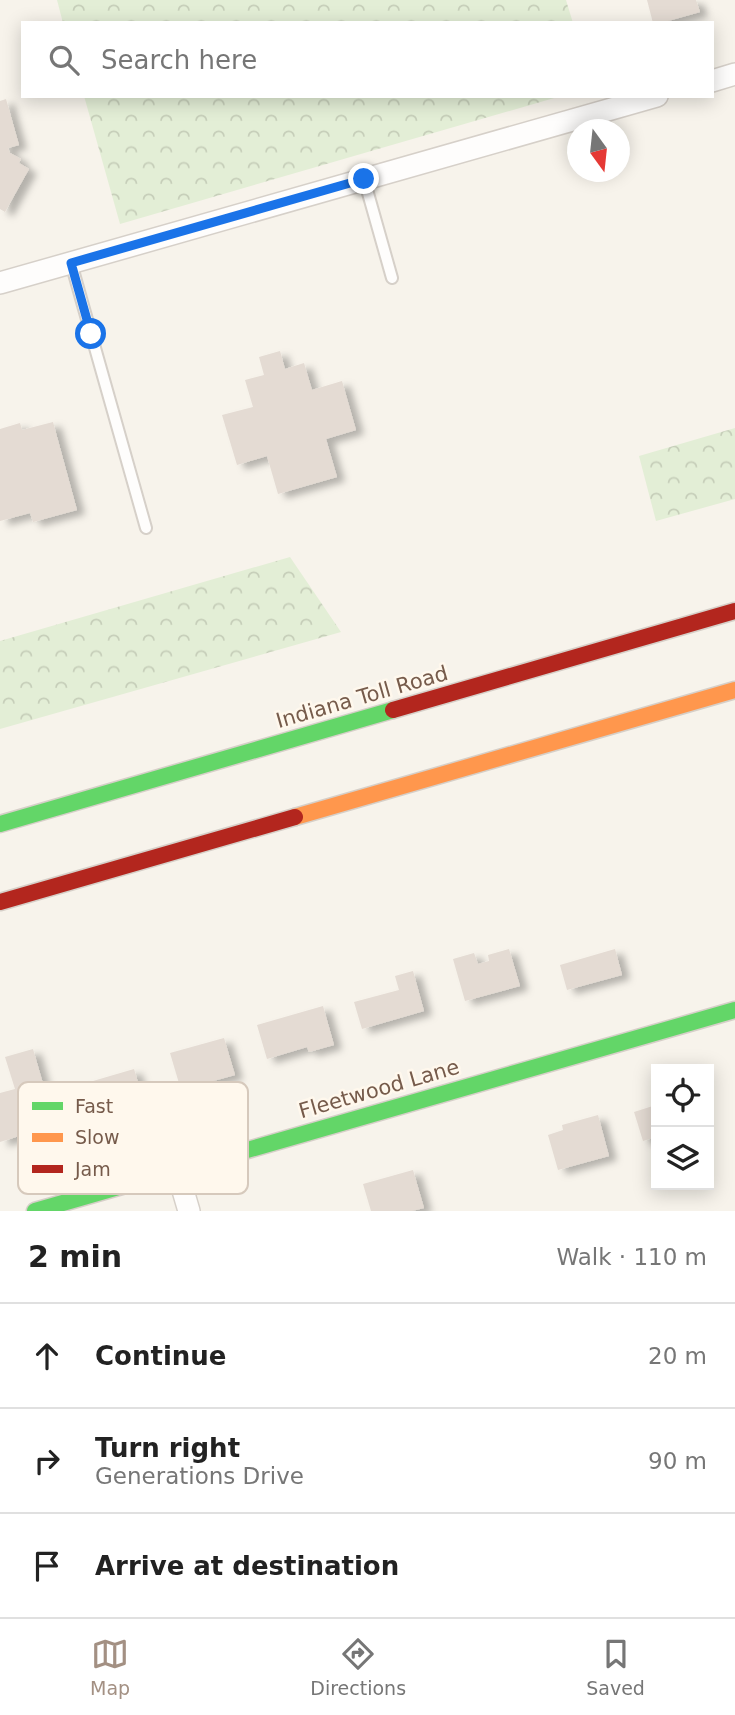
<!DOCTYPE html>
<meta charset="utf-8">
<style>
body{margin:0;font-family:"DejaVu Sans",sans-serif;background:#f2f2f2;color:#222}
.controls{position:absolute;right:21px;bottom:21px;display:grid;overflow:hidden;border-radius:0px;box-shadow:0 4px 18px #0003}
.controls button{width:63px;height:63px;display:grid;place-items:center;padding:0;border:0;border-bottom:2px solid #e0e0e0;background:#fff;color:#222;font:35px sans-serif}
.compass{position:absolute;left:567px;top:119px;width:63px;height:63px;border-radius:50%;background:#fff;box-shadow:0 4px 18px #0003;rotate:165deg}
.stop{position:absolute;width:21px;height:21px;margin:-16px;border:5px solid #1a73e8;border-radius:50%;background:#fff}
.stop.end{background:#1a73e8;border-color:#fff;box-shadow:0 2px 7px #0008}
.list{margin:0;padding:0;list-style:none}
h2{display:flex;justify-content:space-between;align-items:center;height:91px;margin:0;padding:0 28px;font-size:30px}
h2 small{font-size:23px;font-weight:400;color:#767676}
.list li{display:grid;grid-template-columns:46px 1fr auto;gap:21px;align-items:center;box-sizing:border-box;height:105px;padding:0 28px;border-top:2px solid #e0e0e0}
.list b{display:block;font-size:26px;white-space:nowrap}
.list p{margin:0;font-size:23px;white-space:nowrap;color:#767676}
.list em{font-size:23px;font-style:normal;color:#767676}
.icon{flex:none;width:38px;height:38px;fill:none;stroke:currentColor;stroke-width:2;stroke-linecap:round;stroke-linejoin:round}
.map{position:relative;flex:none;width:735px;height:1211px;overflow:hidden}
.search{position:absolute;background:#fff;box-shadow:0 4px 18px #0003;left:21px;right:21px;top:21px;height:77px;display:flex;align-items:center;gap:18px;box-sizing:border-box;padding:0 24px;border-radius:0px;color:#767676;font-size:26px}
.sheet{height:406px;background:#fff}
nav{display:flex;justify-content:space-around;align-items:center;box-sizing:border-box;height:98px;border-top:2px solid #e0e0e0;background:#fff;font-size:19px;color:#767676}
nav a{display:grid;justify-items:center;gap:4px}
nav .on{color:#a39083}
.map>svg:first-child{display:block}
.forest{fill:url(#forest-crowns)}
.building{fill:#e4dbd3;filter:url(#shadow)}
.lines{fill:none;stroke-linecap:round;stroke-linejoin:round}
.lane-casing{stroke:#d6d0c9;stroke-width:14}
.street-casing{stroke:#d6d0c9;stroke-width:24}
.fast-casing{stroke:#d6cfc8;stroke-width:19}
.slow-casing{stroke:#d6cfc8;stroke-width:19}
.jam-casing{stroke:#d6cfc8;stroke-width:19}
.lane{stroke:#fefdfc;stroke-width:10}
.street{stroke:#fefdfc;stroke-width:21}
.fast{stroke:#63d668;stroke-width:16}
.slow{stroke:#ff974d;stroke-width:16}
.jam{stroke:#b3261e;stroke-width:16}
.route{stroke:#1a73e8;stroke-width:9}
.labels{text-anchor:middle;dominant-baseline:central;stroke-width:5;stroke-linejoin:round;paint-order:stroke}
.street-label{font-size:21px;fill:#765b4b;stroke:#fff8ed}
.key{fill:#fff8ed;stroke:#d6c9bc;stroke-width:2}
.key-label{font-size:19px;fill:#765b4b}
</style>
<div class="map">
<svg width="735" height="1211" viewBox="0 0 735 1211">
<defs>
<pattern id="forest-crowns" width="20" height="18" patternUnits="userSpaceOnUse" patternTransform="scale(1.75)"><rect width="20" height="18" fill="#e3eed6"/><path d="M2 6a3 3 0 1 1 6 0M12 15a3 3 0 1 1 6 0" fill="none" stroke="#c6ceb9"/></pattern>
<filter id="shadow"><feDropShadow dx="8" dy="4.5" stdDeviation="3.5" flood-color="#0004"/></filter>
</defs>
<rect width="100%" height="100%" fill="#f7f3eb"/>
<g class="forest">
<path d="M 57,0 L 566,0 L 573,23 L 63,23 Z"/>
<path d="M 84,96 L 561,96 L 120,224 Z"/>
<path d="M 735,428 L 735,499 L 656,521 L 639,456 Z"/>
<path d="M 290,557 L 341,632 L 0,729 L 0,641 Z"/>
</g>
<g class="building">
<path d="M 647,0 L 696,0 L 700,12 L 661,23 L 653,23 Z"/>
<path d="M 6,99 L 19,145 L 8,148 L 10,153 L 21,159 L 19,163 L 29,169 L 5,212 L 0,209 L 0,101 Z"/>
<path d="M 280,351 L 285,369 L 304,363 L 312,390 L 342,381 L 356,430 L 326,439 L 337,477 L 278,494 L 267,456 L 237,465 L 222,415 L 253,407 L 245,380 L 264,375 L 259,357 Z"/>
<path d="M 53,422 L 77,510 L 33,522 L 30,513 L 0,521 L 0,429 L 20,423 L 22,430 Z"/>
<path d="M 509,949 L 520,986 L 465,1001 L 453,959 L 474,953 L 478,964 L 489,961 L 488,955 Z"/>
<path d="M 615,949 L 622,975 L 567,990 L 560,965 Z"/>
<path d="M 413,971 L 424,1011 L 362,1029 L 354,1002 L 399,990 L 395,976 Z"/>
<path d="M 323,1006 L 334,1045 L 309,1052 L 307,1047 L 267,1059 L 257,1025 Z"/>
<path d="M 224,1038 L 235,1075 L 181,1090 L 170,1053 Z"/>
<path d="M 33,1049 L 55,1125 L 0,1142 L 0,1093 L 15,1089 L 5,1057 Z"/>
<path d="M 134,1069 L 143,1099 L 85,1116 L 76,1086 Z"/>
<path d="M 656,1105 L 656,1137 L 643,1141 L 634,1112 Z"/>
<path d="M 598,1115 L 609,1156 L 558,1170 L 548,1135 L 563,1130 L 562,1125 Z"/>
<path d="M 413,1170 L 424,1208 L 412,1211 L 371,1211 L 363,1184 Z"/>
</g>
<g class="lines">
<defs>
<g id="lane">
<path d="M 364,179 L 392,278"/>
<path d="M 71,263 L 146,528"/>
</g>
<g id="street">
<path d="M 712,81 L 735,74"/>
<path d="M 0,283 L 657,96"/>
<path d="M 177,1170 L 189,1211"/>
</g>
<g id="fast">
<path d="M 0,824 L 393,710"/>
<path d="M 35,1211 L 735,1010"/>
</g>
<path id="slow" d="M 295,817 L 735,690"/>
<g id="jam">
<path d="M 393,710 L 735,611"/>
<path d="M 0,902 L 295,817"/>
</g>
</defs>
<use href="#lane" class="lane-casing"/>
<use href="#street" class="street-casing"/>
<use href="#fast" class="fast-casing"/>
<use href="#slow" class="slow-casing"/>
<use href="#jam" class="jam-casing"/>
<use href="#lane" class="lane"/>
<use href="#street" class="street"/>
<use href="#fast" class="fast"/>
<use href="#slow" class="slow"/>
<use href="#jam" class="jam"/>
</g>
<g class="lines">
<path class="route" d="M 91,334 L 71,263 L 364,179"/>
</g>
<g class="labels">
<g class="street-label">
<text transform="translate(362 697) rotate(-16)">Indiana Toll Road</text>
<text transform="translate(379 1089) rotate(-16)">Fleetwood Lane</text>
</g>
</g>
<rect x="18" y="1082" width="230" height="112" rx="10" class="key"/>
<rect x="32" y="1102" width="31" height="8" fill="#63d668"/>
<rect x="32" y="1133" width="31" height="9" fill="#ff974d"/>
<rect x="32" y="1165" width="31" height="8" fill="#b3261e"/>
<g class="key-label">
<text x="75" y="1113">Fast</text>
<text x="75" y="1144">Slow</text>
<text x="75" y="1176">Jam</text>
</g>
</svg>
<div class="controls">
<button><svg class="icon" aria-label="locate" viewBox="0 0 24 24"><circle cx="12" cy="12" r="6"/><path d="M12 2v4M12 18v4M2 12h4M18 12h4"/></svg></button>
<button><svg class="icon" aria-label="layers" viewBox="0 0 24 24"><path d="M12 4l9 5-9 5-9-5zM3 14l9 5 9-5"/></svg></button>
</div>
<svg class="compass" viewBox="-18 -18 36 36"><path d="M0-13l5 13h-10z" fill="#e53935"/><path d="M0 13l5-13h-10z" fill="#767676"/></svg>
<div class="stop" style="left:91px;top:334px"></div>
<div class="stop end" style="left:364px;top:179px"></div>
<div class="search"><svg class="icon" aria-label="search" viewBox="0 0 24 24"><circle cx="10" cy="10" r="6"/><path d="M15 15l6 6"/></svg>Search here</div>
</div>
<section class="sheet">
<h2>2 min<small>Walk · 110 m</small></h2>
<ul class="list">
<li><svg class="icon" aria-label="ahead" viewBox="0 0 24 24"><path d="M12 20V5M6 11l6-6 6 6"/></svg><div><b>Continue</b></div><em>20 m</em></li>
<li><svg class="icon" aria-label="right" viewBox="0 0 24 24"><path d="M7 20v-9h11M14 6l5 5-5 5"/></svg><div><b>Turn right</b><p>Generations Drive</p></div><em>90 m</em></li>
<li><svg class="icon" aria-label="arrive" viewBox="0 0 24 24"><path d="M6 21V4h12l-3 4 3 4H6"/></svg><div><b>Arrive at destination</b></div></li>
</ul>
</section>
<nav>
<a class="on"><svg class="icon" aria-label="map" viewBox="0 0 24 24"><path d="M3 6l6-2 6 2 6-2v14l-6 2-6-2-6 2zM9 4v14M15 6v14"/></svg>Map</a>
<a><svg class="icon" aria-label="directions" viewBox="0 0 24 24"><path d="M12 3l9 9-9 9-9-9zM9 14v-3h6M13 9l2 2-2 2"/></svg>Directions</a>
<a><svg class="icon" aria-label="saved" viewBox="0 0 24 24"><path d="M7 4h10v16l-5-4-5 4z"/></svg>Saved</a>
</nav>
